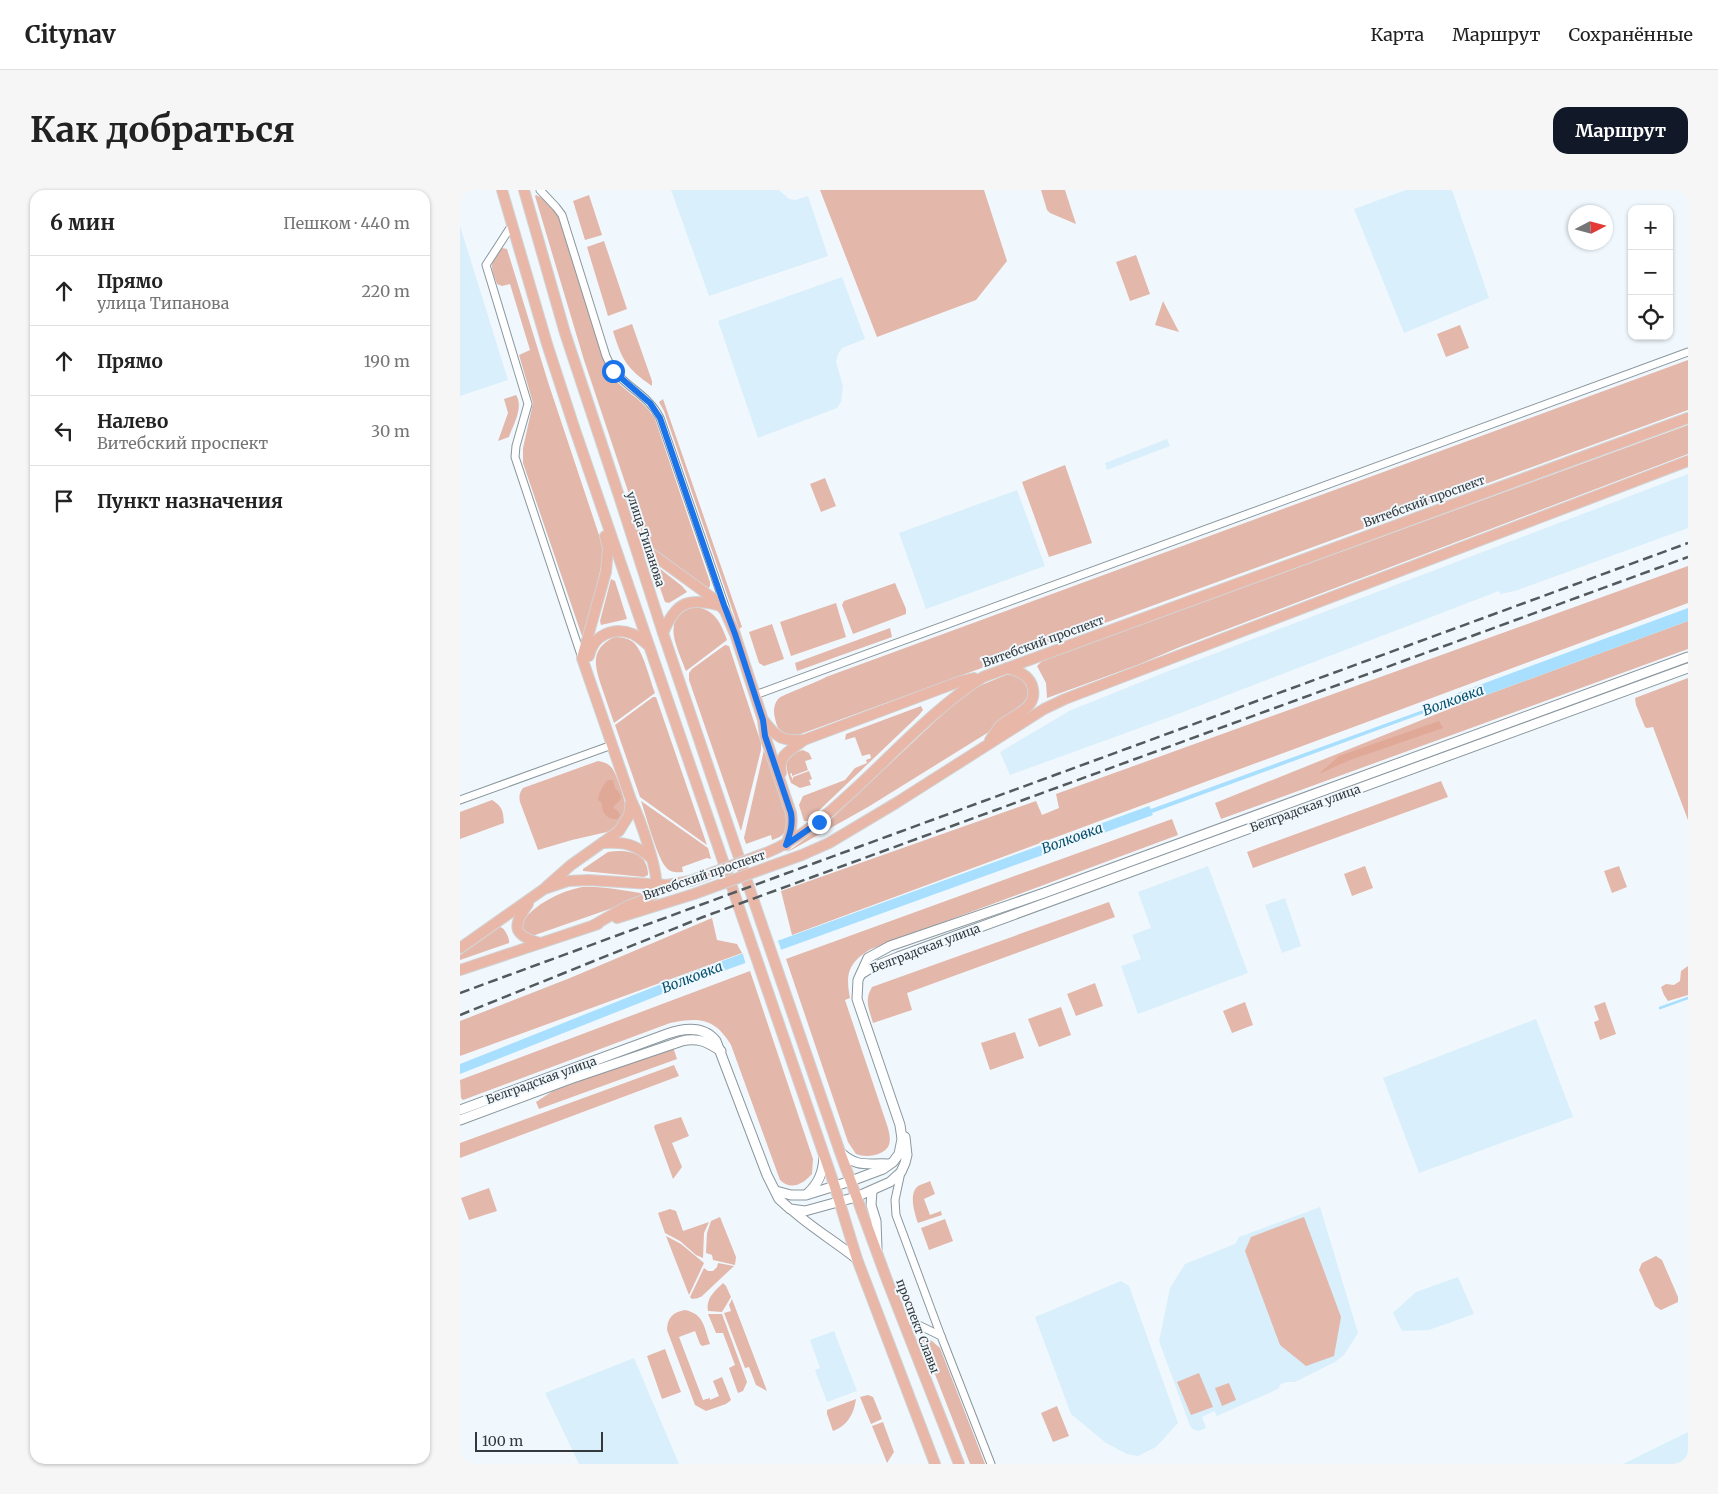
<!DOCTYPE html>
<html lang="ru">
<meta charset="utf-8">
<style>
body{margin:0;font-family:Merriweather,serif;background:#f6f6f6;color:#222}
.controls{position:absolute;right:15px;top:15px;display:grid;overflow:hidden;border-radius:10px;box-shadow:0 1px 4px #0004}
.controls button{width:45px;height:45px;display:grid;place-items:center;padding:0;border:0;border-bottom:1px solid #e0e0e0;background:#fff;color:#222;font:25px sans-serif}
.compass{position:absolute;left:1108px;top:15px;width:45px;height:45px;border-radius:50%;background:#fff;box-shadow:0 1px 4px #0004;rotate:84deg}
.scale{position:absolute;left:15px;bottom:12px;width:128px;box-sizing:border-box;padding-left:5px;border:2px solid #33393c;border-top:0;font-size:14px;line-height:18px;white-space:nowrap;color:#33393c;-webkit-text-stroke:4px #f0f8fd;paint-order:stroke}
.stop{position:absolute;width:15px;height:15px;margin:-11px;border:4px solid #1a73e8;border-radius:50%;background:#fff}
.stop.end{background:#1a73e8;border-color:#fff;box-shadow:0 1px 5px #0008}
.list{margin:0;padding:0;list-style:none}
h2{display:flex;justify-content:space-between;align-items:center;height:65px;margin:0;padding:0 20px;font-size:21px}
h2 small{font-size:16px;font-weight:400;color:#767676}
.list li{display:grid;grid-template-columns:32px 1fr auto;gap:15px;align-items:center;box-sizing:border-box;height:70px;padding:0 20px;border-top:1px solid #e0e0e0}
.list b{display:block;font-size:19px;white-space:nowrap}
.list p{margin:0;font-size:16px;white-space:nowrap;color:#767676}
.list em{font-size:16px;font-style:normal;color:#767676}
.icon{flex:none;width:28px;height:28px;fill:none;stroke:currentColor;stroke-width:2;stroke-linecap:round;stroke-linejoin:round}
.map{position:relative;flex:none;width:1228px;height:1274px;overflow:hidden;border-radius:15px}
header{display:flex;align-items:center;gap:30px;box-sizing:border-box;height:70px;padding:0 25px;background:#fff;border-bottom:1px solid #e0e0e0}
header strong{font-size:24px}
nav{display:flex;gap:28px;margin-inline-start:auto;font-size:18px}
.intro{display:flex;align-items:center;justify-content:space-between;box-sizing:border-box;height:120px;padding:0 30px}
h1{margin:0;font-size:35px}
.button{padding:12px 22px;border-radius:15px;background:#111827;color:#fff;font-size:18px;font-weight:700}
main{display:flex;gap:30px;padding:0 30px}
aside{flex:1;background:#fff;border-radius:15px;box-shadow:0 1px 4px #0004}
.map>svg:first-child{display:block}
.built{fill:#d9effb}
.green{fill:#e3b7aa}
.forest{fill:#e0a897}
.water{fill:#a8dffe}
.pier{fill:#f0f8fd}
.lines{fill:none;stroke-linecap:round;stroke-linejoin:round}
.stream{stroke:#a8dffe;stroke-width:2.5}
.minor-casing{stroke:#8a979e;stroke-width:9}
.tertiary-casing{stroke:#8a979e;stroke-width:11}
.primary-casing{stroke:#d2d3d4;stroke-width:12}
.minor{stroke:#fff;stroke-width:7}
.tertiary{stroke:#fff;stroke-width:9}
.primary{stroke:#e9b7a8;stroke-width:10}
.rail{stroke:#535a5d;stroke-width:2.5;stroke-dasharray:10 5;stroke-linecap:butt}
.primary-bridge-casing{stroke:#d2d3d4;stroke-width:12;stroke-linecap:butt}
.primary-bridge{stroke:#e9b7a8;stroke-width:10}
.route{stroke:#1a73e8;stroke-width:6}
.labels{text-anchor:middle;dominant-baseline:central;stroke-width:4;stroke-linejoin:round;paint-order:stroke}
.street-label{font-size:12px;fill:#33393c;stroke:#f0f8fd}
.water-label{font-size:14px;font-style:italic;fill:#06506d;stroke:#f0f8fd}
</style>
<header>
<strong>Citynav</strong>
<nav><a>Карта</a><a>Маршрут</a><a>Сохранённые</a></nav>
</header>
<div class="intro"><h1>Как добраться</h1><a class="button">Маршрут</a></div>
<main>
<aside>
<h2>6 мин<small>Пешком · 440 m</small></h2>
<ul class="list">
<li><svg class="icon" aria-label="ahead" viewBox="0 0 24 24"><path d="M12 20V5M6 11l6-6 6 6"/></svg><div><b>Прямо</b><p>улица Типанова</p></div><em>220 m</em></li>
<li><svg class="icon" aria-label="ahead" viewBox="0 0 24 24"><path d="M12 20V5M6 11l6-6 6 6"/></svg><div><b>Прямо</b></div><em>190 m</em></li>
<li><svg class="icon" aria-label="left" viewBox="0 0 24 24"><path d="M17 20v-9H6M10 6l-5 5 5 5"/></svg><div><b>Налево</b><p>Витебский проспект</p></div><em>30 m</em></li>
<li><svg class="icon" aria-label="arrive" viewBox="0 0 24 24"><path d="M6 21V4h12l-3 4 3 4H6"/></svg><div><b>Пункт назначения</b></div></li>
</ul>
</aside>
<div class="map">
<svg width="1228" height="1274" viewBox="0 0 1228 1274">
<rect width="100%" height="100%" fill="#f0f8fd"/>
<g class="built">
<path d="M 211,0 L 319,0 L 329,9 L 335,10 L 348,6 L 368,66 L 249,106 Z"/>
<path d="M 946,0 L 992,0 L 1029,108 L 944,143 L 894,19 Z"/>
<path d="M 0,36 L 48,190 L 0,206 Z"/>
<path d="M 382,87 L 405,149 L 382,158 L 378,164 L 376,172 L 383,196 L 381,212 L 377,218 L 298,248 L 258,131 Z"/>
<path d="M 707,249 L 710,256 L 647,280 L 645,273 Z"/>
<path d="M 1228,284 L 1228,338 L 1055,401 L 1040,404 L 1039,401 L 710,527 L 550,585 L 540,562 L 609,521 L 706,482 Z"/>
<path d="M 557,300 L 585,376 L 466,419 L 439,343 Z"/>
<path d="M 748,676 L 788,783 L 678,824 L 661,776 L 681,769 L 672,745 L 691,738 L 678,702 Z"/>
<path d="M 825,708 L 841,756 L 822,763 L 805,715 Z"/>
<path d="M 1076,829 L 1113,927 L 959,983 L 923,888 Z"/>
<path d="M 860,1017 L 898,1143 L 884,1165 L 875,1172 L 835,1192 L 827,1192 L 821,1194 L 818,1199 L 757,1226 L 754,1221 L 742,1227 L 746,1238 L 738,1241 L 733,1239 L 730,1236 L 699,1151 L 710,1098 L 725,1074 L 775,1054 L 779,1047 Z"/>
<path d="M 998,1087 L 1014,1124 L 969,1140 L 942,1141 L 933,1123 L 956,1102 Z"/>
<path d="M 661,1091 L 669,1096 L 718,1233 L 696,1257 L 678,1266 L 667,1264 L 646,1253 L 611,1224 L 575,1127 Z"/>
<path d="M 374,1141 L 397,1201 L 367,1212 L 355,1180 L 360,1178 L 350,1150 Z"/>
<path d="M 174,1168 L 219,1274 L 119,1274 L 85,1203 Z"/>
<path d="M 1228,1242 L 1228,1274 L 1163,1274 Z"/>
</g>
<g class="green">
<path d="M 360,0 L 524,0 L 547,71 L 516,110 L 417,147 Z"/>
<path d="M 581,0 L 605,0 L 616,34 L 590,23 L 587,20 Z"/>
<path d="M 76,5 C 86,9 95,21 101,30 L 146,177 C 157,199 184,208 195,229 L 250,392 L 250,396 L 248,399 L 192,357 L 182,343 L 124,170 L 75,6 Z"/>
<path d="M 129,5 L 142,45 L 125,50 L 113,11 Z"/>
<path d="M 144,51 L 167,119 L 148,126 L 127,57 Z"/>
<path d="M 42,58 L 47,59 L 88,192 L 142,354 L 143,363 L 142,373 L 126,442 L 122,446 L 63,273 L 63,258 L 73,213 L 59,165 L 70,160 L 50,94 L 42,96 L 37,94 C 31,77 28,73 42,58 Z"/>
<path d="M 676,65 L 690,104 L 670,111 L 656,72 Z"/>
<path d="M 703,111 L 719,142 L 695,135 Z"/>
<path d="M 172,134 L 192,191 L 192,196 C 166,178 162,170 153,141 Z"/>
<path d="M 1000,135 L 1009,158 L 986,167 L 977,144 Z"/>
<path d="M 1228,170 L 1228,220 L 338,545 L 325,545 C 319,541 316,535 315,528 C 313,522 314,514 318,509 C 323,504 356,493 366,487 Z"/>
<path d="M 56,205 C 64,217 53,235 49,247 L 38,251 L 48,223 L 44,209 Z"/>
<path d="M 203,209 L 282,437 L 279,439 L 204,221 L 199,212 Z"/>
<path d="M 1228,235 L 1228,264 L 720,457 L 680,474 L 587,508 L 586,493 L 577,476 L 582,471 Z"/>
<path d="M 605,275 L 632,353 L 589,367 L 562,292 Z"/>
<path d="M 365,288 L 376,316 L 361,322 L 350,294 Z"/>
<path d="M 1228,376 L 1228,413 L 332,745 L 321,701 L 576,611 L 582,625 L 599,618 L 596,604 Z"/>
<path d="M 196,377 L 199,378 L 222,396 L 227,402 L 209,413 L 205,412 L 194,381 Z"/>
<path d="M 151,389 L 155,391 L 167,429 L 141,435 L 140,431 Z"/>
<path d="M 435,393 L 446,419 L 446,424 L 393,444 L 382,415 L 384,411 Z"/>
<path d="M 376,413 L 386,447 L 331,466 L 320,432 Z"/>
<path d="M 234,417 C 254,418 261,433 267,450 L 226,481 C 218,458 199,427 234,417 Z"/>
<path d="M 1228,431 L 1228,459 L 761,629 L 755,613 L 999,515 Z"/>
<path d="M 312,434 L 324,469 L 304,476 L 299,473 L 289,442 Z"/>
<path d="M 430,438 L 432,447 L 337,481 L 335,473 Z"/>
<path d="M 154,447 C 160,447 168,448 173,452 C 183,460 190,490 195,503 L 154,533 C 150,521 146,510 142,498 C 135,476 129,460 154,447 Z"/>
<path d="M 265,455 L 269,456 L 301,553 L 301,560 L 281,641 L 229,490 L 229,483 L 232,479 Z"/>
<path d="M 546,485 C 559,482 571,494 568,507 C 565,515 558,521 553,527 L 408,617 L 326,663 L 369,631 L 501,507 L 519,496 Z"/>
<path d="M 1228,488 L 1228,630 L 1193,537 L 1187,538 L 1185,537 L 1176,515 L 1175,508 Z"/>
<path d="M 193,507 L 196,507 L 247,655 L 180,607 L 155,535 Z"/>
<path d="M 461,516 L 463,520 L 459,525 L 348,631 L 344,631 L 339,615 L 343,606 L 385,590 L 395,578 L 407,573 L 406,570 L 411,568 L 410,564 L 402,566 L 395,547 L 385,550 L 386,544 Z"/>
<path d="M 304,560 C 309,572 330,628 327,638 C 325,645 318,648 312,650 L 311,645 L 286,654 L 284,648 Z"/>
<path d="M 343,560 L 349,563 L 352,569 L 345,571 L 348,580 L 332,586 L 332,583 L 330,584 L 333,590 L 333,587 L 349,581 L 352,589 L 349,590 L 351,595 L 340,598 L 331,593 C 325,576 322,566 343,560 Z"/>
<path d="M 138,571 C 143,572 148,573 152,578 C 156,583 166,612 166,619 C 165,628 155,639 147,642 L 112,650 L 78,660 L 60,612 C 59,607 59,603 63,598 Z"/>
<path d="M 981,591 L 988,607 L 793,678 L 787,662 Z"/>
<path d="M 32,610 C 43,617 43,621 44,633 L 0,649 L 0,622 Z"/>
<path d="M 181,611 L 248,658 L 251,669 L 247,668 L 222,677 L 223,682 C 215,683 209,682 205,676 C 197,666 186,626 181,611 Z"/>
<path d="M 712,629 L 718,645 L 411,759 C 389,772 385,783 390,808 L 385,810 L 427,935 C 429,941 431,949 429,955 C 424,966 406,968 396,964 L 388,952 L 326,769 Z"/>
<path d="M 148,662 C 167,659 188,662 188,685 L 184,687 L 123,681 L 123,679 Z"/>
<path d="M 905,676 L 913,698 L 892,706 L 884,684 Z"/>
<path d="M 1159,676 L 1167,697 L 1152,703 L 1144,681 Z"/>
<path d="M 122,697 C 143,696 165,701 186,704 L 187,706 L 75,745 L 66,745 L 60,734 C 75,714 98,702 122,697 Z"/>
<path d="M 649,712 L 655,727 L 447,803 L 452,820 L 413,833 C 409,819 404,810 412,797 Z"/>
<path d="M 252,728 L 257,750 L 277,754 L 282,763 L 0,866 L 0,831 L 110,788 Z"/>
<path d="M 40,737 C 45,738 50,749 49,753 L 0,770 L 0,765 Z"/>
<path d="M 1228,776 L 1228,805 L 1208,811 L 1204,805 L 1201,797 L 1206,794 L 1214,795 L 1220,791 L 1221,781 Z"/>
<path d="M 290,781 L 353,969 L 352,984 C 343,994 331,1001 320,990 L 271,855 C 255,828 239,827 210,833 L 3,910 L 1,908 L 0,890 Z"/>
<path d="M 635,793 L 643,816 L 616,826 L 607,804 Z"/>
<path d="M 785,812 L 793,835 L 772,843 L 763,821 Z"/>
<path d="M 1145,812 L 1156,844 L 1140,850 L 1134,832 L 1139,830 L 1134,816 Z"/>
<path d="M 601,817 L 611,845 L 579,857 L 568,829 Z"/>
<path d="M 555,842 L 564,868 L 530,880 L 521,853 Z"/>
<path d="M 213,857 L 217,869 L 79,919 L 76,912 L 93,901 Z"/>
<path d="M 214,875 L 219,886 L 0,968 L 0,953 Z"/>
<path d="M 221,927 L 229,946 L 212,953 L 222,977 L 213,989 L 194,937 L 195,935 Z"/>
<path d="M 470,991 L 475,1004 L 464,1009 L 470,1025 L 481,1021 L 482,1025 L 458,1033 C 455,1024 448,1004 458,996 C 461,994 467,993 470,991 Z"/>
<path d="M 29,998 L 37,1021 L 9,1030 L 1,1008 Z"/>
<path d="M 210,1019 L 216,1021 L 223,1041 L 249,1032 L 244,1043 L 243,1068 L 236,1065 L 220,1051 L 205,1043 L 198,1023 Z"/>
<path d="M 260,1027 L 276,1067 L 275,1075 L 253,1070 L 252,1065 L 246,1063 L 247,1043 L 251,1031 Z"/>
<path d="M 844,1027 L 881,1127 L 874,1166 L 846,1176 L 820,1155 L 785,1061 L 791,1047 Z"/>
<path d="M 485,1029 L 493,1051 L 469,1060 L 461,1038 Z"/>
<path d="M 206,1046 L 221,1054 L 244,1073 L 229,1105 Z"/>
<path d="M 1196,1066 L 1202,1070 L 1218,1107 L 1218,1112 L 1216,1113 L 1201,1120 L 1195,1116 L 1179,1080 L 1182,1073 Z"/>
<path d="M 258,1073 L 274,1076 L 241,1107 L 239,1107 L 239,1108 L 232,1109 L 230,1107 L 244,1078 L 248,1081 L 253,1081 L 257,1077 Z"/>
<path d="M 263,1093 L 266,1096 L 271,1107 L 262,1122 L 248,1121 C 246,1108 254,1102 263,1093 Z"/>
<path d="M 272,1109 L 307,1201 L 296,1195 L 289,1177 L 285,1178 L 264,1123 L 271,1121 L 269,1115 Z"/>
<path d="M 225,1120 C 244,1124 244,1137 250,1154 L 242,1156 L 240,1154 L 235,1141 L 219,1147 L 243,1210 L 250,1208 L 250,1210 L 259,1206 L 253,1191 L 262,1187 L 271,1210 L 266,1214 L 246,1221 L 235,1215 L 207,1140 C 207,1128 213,1122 225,1120 Z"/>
<path d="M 248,1124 L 262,1124 L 287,1192 L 283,1201 L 278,1203 L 269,1178 L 275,1175 L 263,1143 L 256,1143 Z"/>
<path d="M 464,1147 L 472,1151 L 480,1158 L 525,1274 L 510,1274 L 462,1151 Z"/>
<path d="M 205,1159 L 221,1202 L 202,1209 L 187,1166 Z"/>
<path d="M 739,1183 L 753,1217 L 731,1225 L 717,1192 Z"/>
<path d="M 769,1193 L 776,1210 L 762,1216 L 755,1198 Z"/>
<path d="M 408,1205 L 413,1207 L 422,1229 L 411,1234 L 400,1207 Z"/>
<path d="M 396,1209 C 394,1224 387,1236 373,1241 L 367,1224 L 367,1220 Z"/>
<path d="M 597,1216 L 609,1246 L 593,1252 L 581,1223 Z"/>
<path d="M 423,1232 L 434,1262 L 427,1273 L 412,1236 Z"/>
</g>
<g class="forest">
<path d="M 979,531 L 983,538 L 890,570 L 859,584 L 879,566 Z"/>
<path d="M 148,590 L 153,590 L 155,598 L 160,604 L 161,609 L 153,617 C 154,619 159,620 160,626 L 157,629 C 147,630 141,622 142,613 L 138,610 C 138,605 144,593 148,590 Z"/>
</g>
<path class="water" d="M 1228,418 L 1228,431 L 999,515 L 997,511 L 692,623 L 693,625 L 230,793 L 0,884 L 0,874 L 229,783 L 689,616 L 691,619 L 996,508 L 995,504 Z"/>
<path class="pier" d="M 317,748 L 322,762 L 286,775 L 282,761 Z"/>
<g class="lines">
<path class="stream" d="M 1200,818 L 1228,808"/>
<defs>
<g id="minor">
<path d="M 80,0 L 96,17 L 102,25 L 146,166 C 159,197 186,200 200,228 L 266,419"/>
<path d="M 52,35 L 26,75 L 68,214 L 56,256 L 55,267 L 122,468"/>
<path d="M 295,505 L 1228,162"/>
<path d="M 0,610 L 152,555"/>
<path d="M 441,982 L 435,1010 L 436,1025 L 481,1146"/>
<path d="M 442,1127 L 481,1146 L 531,1274"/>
<path d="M 0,1272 L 1,1274"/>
</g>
<g id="tertiary">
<path d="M 401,784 L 411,778 L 438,767 L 1228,478"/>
<path d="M 0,920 L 207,844 C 224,838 244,836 256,851 L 307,985 L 319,1009 L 330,1019 L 345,1021 L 396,1007 L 430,992 L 441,982 L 445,973 L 447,965 L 445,947"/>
<path d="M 0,930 L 110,889 L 222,851 C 238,847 247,852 261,861"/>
<path d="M 380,962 C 397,978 407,973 428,974"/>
<path d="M 316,1001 L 331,1005 L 346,1005 L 391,991 L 423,979 L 433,972 L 439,964 L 442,949 L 440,935 L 397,809 L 398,790 L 408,768 L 430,756 L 584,703 L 1228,467"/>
<path d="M 412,1001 L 411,1015 L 416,1031 L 417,1059"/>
<path d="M 348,1003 C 359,993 363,982 364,967"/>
<path d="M 332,1020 C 352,1038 376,1052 397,1069"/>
</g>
<g id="primary">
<path d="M 42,0 L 87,154 L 115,240 L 375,997 L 397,1069 L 475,1274"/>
<path d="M 64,0 L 105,143 L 160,309 L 203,443 L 291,703 L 380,962 L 427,1090 L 499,1274"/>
<path d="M 177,345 L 185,359 L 254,409 L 265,421 L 275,444 L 303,530 L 305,546 L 331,623 C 333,635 330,644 326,655"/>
<path d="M 203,443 C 215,414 226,407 257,415"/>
<path d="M 129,466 C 133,445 154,436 173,444 C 179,447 184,452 189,456"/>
<path d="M 304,531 C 318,549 322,551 344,550"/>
<path d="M 530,550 C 533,546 536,541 539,537 C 553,524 580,519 572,495 C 568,484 557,480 547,478"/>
<path d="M 321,583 C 318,563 331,561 344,550 L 501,491 L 514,488"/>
<path d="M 144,653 C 163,652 176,654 191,668"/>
<path d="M 306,663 C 341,649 368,624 396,598 C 436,561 477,516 523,487 L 1228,228"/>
<path d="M 311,676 L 342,665 L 369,653 L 436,613 L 584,519 L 605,509 L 1228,271"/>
<path d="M 86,697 L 111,675 L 159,641 L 169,625 L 171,611"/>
<path d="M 68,714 C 53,735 51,745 80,753"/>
<path d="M 157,728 L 234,704"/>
<path d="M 134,735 C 145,729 156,722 168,716 C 176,712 190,710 195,702 C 203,691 178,624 171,610 L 122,468 L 146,382 L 148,358 L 145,346"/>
<path d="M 0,758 L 84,699 L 108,691 L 128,690 L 207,695 L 230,691"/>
<path d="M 0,780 L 138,734"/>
</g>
</defs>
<use href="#minor" class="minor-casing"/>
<use href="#tertiary" class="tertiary-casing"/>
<use href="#primary" class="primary-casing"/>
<use href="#minor" class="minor"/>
<use href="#tertiary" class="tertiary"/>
<use href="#primary" class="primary"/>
<g class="rail">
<path d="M 0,803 L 1228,353"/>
<path d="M 0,825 L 243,727 L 1228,367"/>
</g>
<defs>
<g id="primary-bridge">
<path d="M 230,691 L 306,663"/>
<path d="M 234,704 L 311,676"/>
</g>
</defs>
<use href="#primary-bridge" class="primary-bridge-casing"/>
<use href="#primary-bridge" class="primary-bridge"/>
</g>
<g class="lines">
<path class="route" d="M 153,181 L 190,213 L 200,228 L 264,415 L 275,444 L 303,530 L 305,546 L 331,623 C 333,635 330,644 326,655 L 359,632"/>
</g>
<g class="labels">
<g class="street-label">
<text transform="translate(964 311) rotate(-20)">Витебский проспект</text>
<text transform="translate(186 349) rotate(72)">улица Типанова</text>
<text transform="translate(583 451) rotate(-20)">Витебский проспект</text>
<text transform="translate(845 618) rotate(-20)">Белградская улица</text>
<text transform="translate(244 685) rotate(-19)">Витебский проспект</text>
<text transform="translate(465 758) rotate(-21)">Белградская улица</text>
<text transform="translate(81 890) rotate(-20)">Белградская улица</text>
<text transform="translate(458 1136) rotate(69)">проспект Славы</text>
</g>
<g class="water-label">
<text transform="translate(993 510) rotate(-20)">Волковка</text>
<text transform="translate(612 648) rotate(-20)">Волковка</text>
<text transform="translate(232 787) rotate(-21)">Волковка</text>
</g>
</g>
</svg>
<div class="controls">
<button>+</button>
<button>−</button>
<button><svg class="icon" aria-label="locate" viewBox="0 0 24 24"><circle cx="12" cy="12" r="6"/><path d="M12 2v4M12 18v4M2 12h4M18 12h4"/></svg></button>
</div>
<svg class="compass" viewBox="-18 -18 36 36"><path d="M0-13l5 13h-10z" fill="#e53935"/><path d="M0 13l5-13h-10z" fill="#767676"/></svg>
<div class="scale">100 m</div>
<div class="stop" style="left:153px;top:181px"></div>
<div class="stop end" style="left:359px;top:632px"></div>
</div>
</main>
